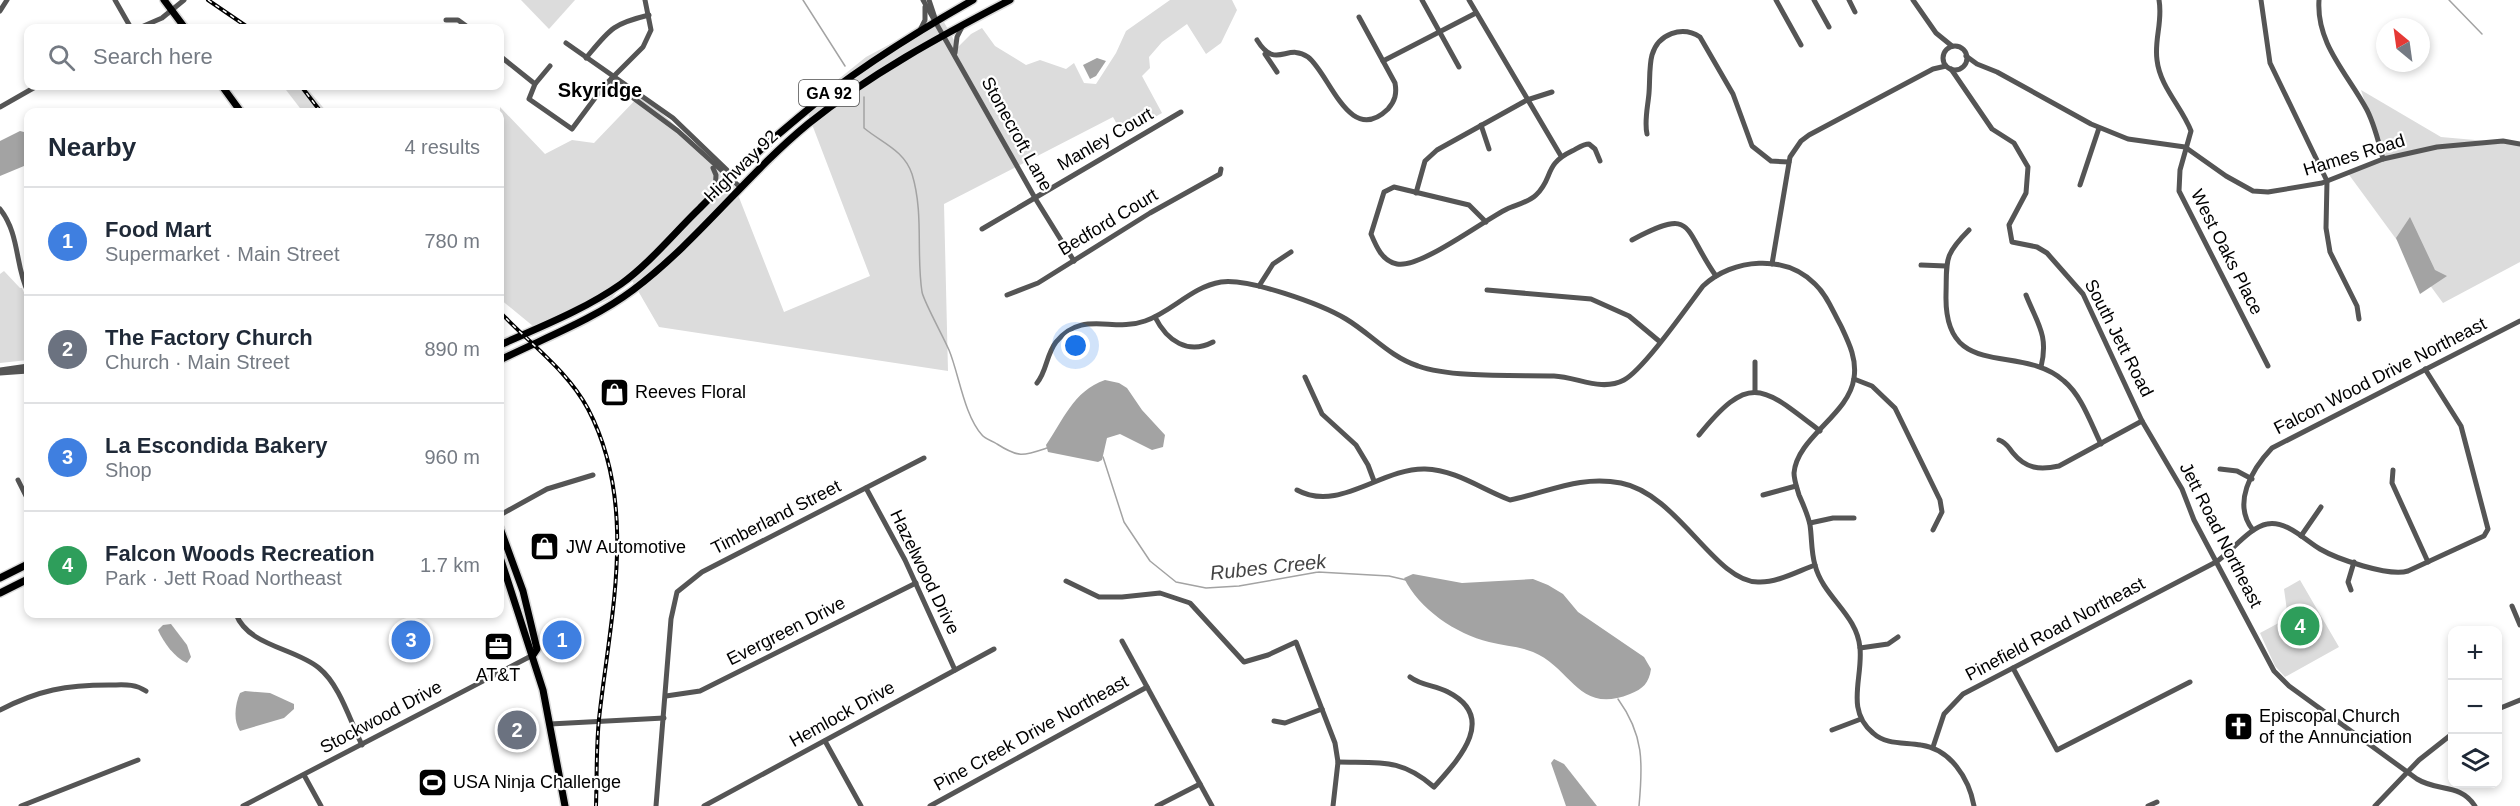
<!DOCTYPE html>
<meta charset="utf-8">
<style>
body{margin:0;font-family:Arial,sans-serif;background:#f2f2f3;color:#1f2937}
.controls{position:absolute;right:18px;bottom:18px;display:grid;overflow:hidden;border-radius:12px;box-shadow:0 3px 9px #0003}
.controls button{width:54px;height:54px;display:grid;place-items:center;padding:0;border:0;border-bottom:2px solid #e0e1e3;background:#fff;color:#1f2937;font:30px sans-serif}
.compass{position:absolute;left:2376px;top:18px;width:54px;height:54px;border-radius:50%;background:#fff;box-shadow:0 3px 9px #0003;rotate:331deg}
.you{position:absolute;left:1076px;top:346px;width:21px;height:21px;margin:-15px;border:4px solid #fff;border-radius:50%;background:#1a73e8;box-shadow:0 0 0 9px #1a73e833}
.badge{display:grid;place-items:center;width:39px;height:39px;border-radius:50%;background:#0b8043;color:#fff;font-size:20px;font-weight:700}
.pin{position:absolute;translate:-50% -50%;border:3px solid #fff;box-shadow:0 2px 6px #0006}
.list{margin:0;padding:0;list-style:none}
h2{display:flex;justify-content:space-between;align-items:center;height:78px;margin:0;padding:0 24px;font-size:26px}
h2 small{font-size:20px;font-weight:400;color:#747a83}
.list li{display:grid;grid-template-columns:39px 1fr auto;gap:18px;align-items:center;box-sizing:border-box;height:108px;padding:0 24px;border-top:2px solid #e0e1e3}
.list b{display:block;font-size:22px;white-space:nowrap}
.list p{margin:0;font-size:20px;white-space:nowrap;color:#747a83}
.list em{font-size:20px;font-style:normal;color:#747a83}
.icon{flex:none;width:33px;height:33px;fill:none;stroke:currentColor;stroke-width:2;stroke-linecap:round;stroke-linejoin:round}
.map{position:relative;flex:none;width:2520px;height:806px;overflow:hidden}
.search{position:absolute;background:#fff;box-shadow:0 3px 9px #0003;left:24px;top:24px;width:480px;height:66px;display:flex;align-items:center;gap:15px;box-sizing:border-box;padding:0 21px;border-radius:12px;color:#747a83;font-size:22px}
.panel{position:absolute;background:#fff;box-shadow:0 3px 9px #0003;left:24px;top:108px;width:480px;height:510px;border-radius:12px}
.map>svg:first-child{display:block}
.green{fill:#dcdcdc}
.water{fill:#a3a3a3}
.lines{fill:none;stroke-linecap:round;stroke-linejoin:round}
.stream{stroke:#a3a3a3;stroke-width:1.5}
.major-casing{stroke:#dbdbdb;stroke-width:10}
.minor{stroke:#555;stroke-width:5}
.major{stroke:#000;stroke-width:7}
.rail-casing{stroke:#000;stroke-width:4}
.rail{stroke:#fff;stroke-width:1.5;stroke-dasharray:4.5;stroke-linecap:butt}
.labels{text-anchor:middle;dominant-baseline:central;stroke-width:4.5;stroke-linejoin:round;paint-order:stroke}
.shield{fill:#fff;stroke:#4c4c4c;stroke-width:1.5}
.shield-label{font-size:16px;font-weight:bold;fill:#000}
.street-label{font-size:18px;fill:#000;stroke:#fff}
.poi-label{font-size:18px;fill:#000;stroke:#fff;text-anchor:start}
.neighbourhood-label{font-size:20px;font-weight:bold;fill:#000;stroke:#fff}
.water-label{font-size:20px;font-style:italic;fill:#444;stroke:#fff}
</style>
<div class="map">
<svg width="2520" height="806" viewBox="0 0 2520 806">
<rect width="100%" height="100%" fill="#fff"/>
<g class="green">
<path d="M 521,0 L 575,0 L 549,29 Z"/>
<path d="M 1170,0 L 1232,0 L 1237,10 L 1221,43 L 1206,54 L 1187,24 L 1162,42 L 1149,57 L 1150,68 L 1142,76 L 1162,113 L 1129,132 L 1119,128 L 1113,117 L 944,204 L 948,371 L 659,327 L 630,277 L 612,298 L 539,331 L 500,299 L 500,107 L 545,154 L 572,140 L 594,143 L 641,94 L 731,177 L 784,312 L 870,276 L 805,106 L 866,57 L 941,17 L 958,47 L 971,34 L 982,28 L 995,46 L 1026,65 L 1040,60 L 1066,69 L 1074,63 L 1084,83 L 1096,84 L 1116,53 L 1126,31 Z"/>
<path d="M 283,86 L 305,86 L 327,112 L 303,112 Z"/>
<path d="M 2361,90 L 2441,137 L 2520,144 L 2520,262 L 2443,303 L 2347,172 L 2383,158 Z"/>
<path d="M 4,271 L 20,288 L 22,288 L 28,301 L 28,360 L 0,363 L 0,274 Z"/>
<path d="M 2300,580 L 2339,647 L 2285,677 L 2275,666 L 2260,633 L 2288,618 L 2284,589 Z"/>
</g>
<g class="water">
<path d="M 1097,58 L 1106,61 L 1096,76 L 1090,79 L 1083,65 Z"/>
<path d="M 20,131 L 28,133 L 28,150 L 24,166 L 0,176 L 0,141 Z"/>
<path d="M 2410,217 L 2435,270 L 2447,276 L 2420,294 L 2396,238 Z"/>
<path d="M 1105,380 L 1119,383 L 1127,388 L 1142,410 L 1165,435 L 1163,447 L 1152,450 L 1120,434 L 1107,438 L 1102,460 L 1098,462 L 1048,452 L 1046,445 C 1063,421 1073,391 1105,380 Z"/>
<path d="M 1413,574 L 1462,583 L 1533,579 L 1548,585 L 1563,594 L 1578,612 L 1644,657 L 1651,669 C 1649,683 1643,689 1630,694 C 1578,715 1572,668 1533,652 C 1519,646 1504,646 1489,642 C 1456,634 1419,609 1404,578 Z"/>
<path d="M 171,624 L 187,645 L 191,657 L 187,663 C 174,657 164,643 158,630 L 163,625 Z"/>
<path d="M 245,691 L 270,693 L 294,704 L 294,709 L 284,718 L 240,731 C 233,721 235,704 240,693 Z"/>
<path d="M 1554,759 L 1564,764 L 1597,806 L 1566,806 L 1551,763 Z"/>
</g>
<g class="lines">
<g class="stream">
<path d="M 803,0 L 845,66"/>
<path d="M 2449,0 L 2482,34"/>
<path d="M 864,97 L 864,128 C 882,143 904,150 912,174 C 924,213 916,253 922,292 C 924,302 943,336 949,350 C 959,374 964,415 982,435 C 985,439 993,441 997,444 C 1019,458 1023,456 1047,448"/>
<path d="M 1103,457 L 1124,522 L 1150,561 L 1176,582 L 1206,588 L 1239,586 L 1318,572 L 1389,576 L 1406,580"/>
<path d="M 1618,699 C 1644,735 1643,763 1639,806"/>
</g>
<defs>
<g id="major">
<path d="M 164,0 L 185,28"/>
<path d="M 222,86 L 241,112"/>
<path d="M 500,345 C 540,327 584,310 621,284 C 650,263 674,233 700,208 C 731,176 765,145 800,116 C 853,71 913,34 973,0"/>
<path d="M 500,360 C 544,338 593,320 633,290 C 697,242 746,175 808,124 C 870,74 939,37 1010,0"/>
<path d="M 500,528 L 523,591 L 537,649 L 533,655"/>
<path d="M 500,557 L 543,690 L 565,806"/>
<path d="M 0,578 L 28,564"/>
<path d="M 0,593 L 28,579"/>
</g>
</defs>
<use href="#major" class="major-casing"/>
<g class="minor">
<path d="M 115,0 L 131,28"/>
<path d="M 923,0 L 1035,198 L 1074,261"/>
<path d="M 929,0 L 936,21"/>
<path d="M 1422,0 L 1459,67"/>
<path d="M 1469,0 L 1561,156"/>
<path d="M 1776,0 L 1801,45"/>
<path d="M 1814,0 L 1829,27"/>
<path d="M 1849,0 L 1855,12"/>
<path d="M 1913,0 L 1936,33 L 1952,46"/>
<path d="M 2159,0 C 2163,21 2154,40 2157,60 C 2160,87 2182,107 2191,131 L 2180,170 L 2179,191 L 2268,366"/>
<path d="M 2261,0 L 2270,63 L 2327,181 L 2326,228 L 2330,252 L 2357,306 L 2359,319"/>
<path d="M 2319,0 C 2316,44 2348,74 2367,110 C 2375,126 2379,143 2383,159"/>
<path d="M 0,11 L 7,0"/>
<path d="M 446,20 L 458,20 L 469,28"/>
<path d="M 139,28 L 162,18 L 184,0"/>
<path d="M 920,30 L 925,20 L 925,7"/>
<path d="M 1257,40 C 1276,71 1287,42 1308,57 C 1330,74 1349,147 1388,109 C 1395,101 1397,94 1395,83 L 1359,17"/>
<path d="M 566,43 L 673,118 L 727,170 L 730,177"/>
<circle cx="1955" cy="58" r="12"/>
<path d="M 955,53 L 957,37 L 963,25"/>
<path d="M 1265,54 L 1277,72"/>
<path d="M 500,56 L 535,84"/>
<path d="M 1966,56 L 1977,64 L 1997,72 L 2091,124 L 2128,139 L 2185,147 L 2226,176 L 2253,191 L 2268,192 L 2322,183 L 2383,159 L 2437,147 L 2503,141 L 2520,144"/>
<path d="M 586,58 C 610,29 612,24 649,15"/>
<path d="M 1383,61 L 1476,13"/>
<path d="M 550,66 L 535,84 L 529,99 L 572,129 L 604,86 L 643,47 L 651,30 L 645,0"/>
<path d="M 1951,69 L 1992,129 L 2014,143 L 2028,167 L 2026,193 L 2009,225 L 2012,242 L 2037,247 L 2047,253 L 2083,294 L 2142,421 L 2182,489 L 2194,520 L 2274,671 L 2289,686 L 2417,779 C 2438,792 2460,783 2475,806"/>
<path d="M 612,78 L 613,83 L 678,131 L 740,187"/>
<path d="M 0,107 L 37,86"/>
<path d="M 1481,125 L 1489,149"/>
<path d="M 1647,134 C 1644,121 1648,106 1649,93 C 1650,81 1649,66 1652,55 C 1658,34 1682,25 1700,37 L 1733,94 L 1752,146 L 1771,161 L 1789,162"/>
<path d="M 713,168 L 716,175 L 715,192"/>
<path d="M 2080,185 L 2099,128"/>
<path d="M 1416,193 L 1425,161 L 1437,150 L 1527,100 L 1552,92"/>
<path d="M 0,209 C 20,234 15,266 28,292"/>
<path d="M 1486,222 L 1469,205 L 1394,187 L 1384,192 L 1371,234 C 1376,246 1382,261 1397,264 C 1420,269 1484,220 1507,209 C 1516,205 1529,202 1536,195 C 1554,178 1543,165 1572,151 C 1578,148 1583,144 1589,144 L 1595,149 L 1600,161"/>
<path d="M 982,229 L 1181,112"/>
<path d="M 1969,230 C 1943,256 1947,260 1946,295 C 1944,383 2021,342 2064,381 C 2082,396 2091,424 2101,444"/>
<path d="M 1632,240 C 1696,206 1682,228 1716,276"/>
<path d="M 1772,264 L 1790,157 L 1801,141 L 1809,135 L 1933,69 L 1946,66"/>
<path d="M 1921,265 L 1946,266"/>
<path d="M 1259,286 L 1273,264 L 1291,252"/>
<path d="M 1487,290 L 1591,299 L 1629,316 L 1659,341"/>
<path d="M 1007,295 L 1038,283 L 1150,213 L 1220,174 L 1221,169"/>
<path d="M 2026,295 C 2037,323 2049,335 2041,367"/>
<path d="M 1155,317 C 1167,341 1188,355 1213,342"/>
<path d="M 0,370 L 28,366"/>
<path d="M 0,373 L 28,371"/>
<path d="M 1305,377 L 1322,414 L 1356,445 L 1368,465 L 1374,481"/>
<path d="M 1854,379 L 1872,386 L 1895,408 L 1940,500 L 1942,512 L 1933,530"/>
<path d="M 1037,383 C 1047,371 1046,355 1056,342 C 1083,309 1112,333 1145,321 C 1172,312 1191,287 1221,282 C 1249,278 1321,304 1346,319 C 1371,334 1390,357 1418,366 C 1451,378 1517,375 1554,376 C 1578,377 1601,392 1624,380 C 1644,369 1687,307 1703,286 C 1733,258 1785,254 1815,284 C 1827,295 1833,312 1841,326 C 1849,343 1857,359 1854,378 C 1849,415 1797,437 1794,473 C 1794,480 1797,488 1799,495 C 1803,504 1808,515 1810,525 C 1812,538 1811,552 1815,565 C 1823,597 1857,614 1860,648 C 1863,678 1845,710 1873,733 C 1886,745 1905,742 1921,745 C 1950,749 1969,778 1974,806"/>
<path d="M 1755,392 L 1755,362"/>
<path d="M 1699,435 C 1750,372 1762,386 1820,431"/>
<path d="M 1999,440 C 2007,443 2008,447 2013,453 C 2026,469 2040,470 2059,466 L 2142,421"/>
<path d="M 2220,469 L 2237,471 L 2252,479"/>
<path d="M 2393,470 L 2392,483 L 2428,562"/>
<path d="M 18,480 L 28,500"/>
<path d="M 866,488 L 905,560 L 955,670"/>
<path d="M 1297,490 C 1339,513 1381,468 1425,469 C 1456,470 1481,489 1510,500 C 1549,492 1580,475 1621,483 C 1678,494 1715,582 1758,582 C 1777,583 1798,571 1815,565"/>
<path d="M 1763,495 L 1796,486"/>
<path d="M 500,515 L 547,489 L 593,475"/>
<path d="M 1810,523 L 1833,518 L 1854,518"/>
<path d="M 2253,530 C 2232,504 2251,470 2272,448 L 2520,321"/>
<path d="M 2301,536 L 2321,507"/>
<path d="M 1066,581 L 1099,597 L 1122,597 L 1160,593 L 1190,603 L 1244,662 L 1268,655 L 1296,642 L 1335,743 L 1338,762 L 1333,806"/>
<path d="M 2351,590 L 2348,582 L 2354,562"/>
<path d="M 2512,606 L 2520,625"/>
<path d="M 236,614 C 248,646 295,648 319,668 C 340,685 350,721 362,745"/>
<path d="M 1122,641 L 1212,806"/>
<path d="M 1860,648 L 1888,644 L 1898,637"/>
<path d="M 2013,668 L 2057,750 L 2190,682"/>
<path d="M 666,696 L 700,691 L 916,583"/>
<path d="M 2498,709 L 2520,700"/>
<path d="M 0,710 C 39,690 66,685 109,685 C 123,685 134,683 146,691"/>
<path d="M 1274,721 L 1285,723 L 1322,709"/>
<path d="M 550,724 L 664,718"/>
<path d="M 1832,730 L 1861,719"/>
<path d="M 825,741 L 861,806"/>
<path d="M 1933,747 L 1944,714 L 1963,694 L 2216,562 C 2232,551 2250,527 2267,524 C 2286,520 2305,540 2320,549 C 2337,559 2389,577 2408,571 L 2484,536 L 2488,529 L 2461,426 L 2425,369"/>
<path d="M 1338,762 C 1380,763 1401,758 1434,787 C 1457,761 1499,718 1448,692 C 1435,685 1422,686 1410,677"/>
<path d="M 304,775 L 321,806"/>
<path d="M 21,806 L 138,760"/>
<path d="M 243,806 L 533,655"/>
<path d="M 656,806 L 671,619 L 677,592 L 702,572 L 924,458"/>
<path d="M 704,806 L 994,649"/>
<path d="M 930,806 L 1147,687"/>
<path d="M 1157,806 L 1200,784"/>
<path d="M 2148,806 L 2157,802"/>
<path d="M 2375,806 L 2419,760 L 2452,734"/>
</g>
<use href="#major" class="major"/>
<defs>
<g id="rail">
<path d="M 208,0 L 249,28"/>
<path d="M 301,86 L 321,112"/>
<path d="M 500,312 C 529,343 568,371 588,409 C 639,506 610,617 599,719 C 596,748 597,777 596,806"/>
</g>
</defs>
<use href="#rail" class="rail-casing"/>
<use href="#rail" class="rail"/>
</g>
<defs>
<symbol id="shop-square" viewBox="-11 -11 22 22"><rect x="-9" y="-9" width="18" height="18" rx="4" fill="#000" stroke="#fff"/><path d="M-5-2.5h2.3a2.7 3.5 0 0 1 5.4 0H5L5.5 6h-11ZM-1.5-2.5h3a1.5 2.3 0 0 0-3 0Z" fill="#fff"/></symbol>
<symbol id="office-square" viewBox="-11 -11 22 22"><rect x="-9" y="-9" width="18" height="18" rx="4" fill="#000" stroke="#fff"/><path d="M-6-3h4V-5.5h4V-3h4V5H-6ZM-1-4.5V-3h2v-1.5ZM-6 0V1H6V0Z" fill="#fff"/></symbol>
<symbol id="church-square" viewBox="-11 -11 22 22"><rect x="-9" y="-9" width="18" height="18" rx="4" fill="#000" stroke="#fff"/><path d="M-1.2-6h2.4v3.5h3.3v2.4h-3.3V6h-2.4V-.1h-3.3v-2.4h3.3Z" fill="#fff"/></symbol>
<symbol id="stadium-square" viewBox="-11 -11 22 22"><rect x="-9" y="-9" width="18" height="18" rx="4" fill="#000" stroke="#fff"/><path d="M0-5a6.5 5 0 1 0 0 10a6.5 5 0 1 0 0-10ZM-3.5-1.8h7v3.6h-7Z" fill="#fff"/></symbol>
</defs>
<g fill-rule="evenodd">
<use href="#shop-square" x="598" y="376" width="33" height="33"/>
<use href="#shop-square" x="528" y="530" width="33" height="33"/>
<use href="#office-square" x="482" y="630" width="33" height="33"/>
<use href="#church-square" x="2222" y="710" width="33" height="33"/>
<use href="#stadium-square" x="416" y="766" width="33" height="33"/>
</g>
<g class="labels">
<rect class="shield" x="799" y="80" width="60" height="26" rx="4.5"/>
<g class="shield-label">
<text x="829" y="93">GA 92</text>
</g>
<g class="street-label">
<text transform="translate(1017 134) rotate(61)">Stonecroft Lane</text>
<text transform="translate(1105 139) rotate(-30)">Manley Court</text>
<text transform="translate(2354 155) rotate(-17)">Hames Road</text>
<text transform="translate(741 166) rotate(-44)">Highway 92</text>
<text transform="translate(1108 222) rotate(-31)">Bedford Court</text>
<text transform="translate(2227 252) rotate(63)">West Oaks Place</text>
<text transform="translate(2119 338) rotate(63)">South Jett Road</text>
<text transform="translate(2380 376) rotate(-27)">Falcon Wood Drive Northeast</text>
<text transform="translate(776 517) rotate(-27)">Timberland Street</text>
<text transform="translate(2221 535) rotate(63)">Jett Road Northeast</text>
<text transform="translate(925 572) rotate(64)">Hazelwood Drive</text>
<text transform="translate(2055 629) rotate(-28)">Pinefield Road Northeast</text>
<text transform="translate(786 631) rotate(-27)">Evergreen Drive</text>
<text transform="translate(842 714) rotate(-29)">Hemlock Drive</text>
<text transform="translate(381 717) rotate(-28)">Stockwood Drive</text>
<text transform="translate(1031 733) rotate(-29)">Pine Creek Drive Northeast</text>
</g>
<g class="poi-label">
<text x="635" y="392">Reeves Floral</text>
<text x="566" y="547">JW Automotive</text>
<text x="498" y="675" text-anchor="middle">AT&amp;T</text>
<text x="2259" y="716">Episcopal Church<tspan x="2259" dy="21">of the Annunciation</tspan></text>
<text x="453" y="782">USA Ninja Challenge</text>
</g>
<g class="neighbourhood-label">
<text x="600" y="90">Skyridge</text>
</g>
<g class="water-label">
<text transform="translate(1268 567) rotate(-6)">Rubes Creek</text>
</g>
</g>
</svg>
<div class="controls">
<button>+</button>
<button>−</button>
<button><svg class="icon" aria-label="layers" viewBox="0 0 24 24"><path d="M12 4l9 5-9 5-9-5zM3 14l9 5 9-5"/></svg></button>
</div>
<svg class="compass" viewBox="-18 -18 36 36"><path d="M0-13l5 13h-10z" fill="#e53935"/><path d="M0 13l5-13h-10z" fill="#747a83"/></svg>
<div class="you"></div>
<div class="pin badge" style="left:562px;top:640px;background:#3f7fe0">1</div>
<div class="pin badge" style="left:517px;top:730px;background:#6b7280">2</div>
<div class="pin badge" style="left:411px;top:640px;background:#3f7fe0">3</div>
<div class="pin badge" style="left:2300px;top:626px;background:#2e9e5b">4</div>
<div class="search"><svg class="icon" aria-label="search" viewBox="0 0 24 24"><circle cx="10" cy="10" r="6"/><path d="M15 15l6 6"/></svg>Search here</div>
<section class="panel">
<h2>Nearby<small>4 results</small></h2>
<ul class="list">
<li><span class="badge" style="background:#3f7fe0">1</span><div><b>Food Mart</b><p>Supermarket · Main Street</p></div><em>780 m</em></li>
<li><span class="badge" style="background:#6b7280">2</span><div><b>The Factory Church</b><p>Church · Main Street</p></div><em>890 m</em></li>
<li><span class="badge" style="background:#3f7fe0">3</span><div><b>La Escondida Bakery</b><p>Shop</p></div><em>960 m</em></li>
<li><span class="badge" style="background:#2e9e5b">4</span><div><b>Falcon Woods Recreation</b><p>Park · Jett Road Northeast</p></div><em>1.7 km</em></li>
</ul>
</section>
</div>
